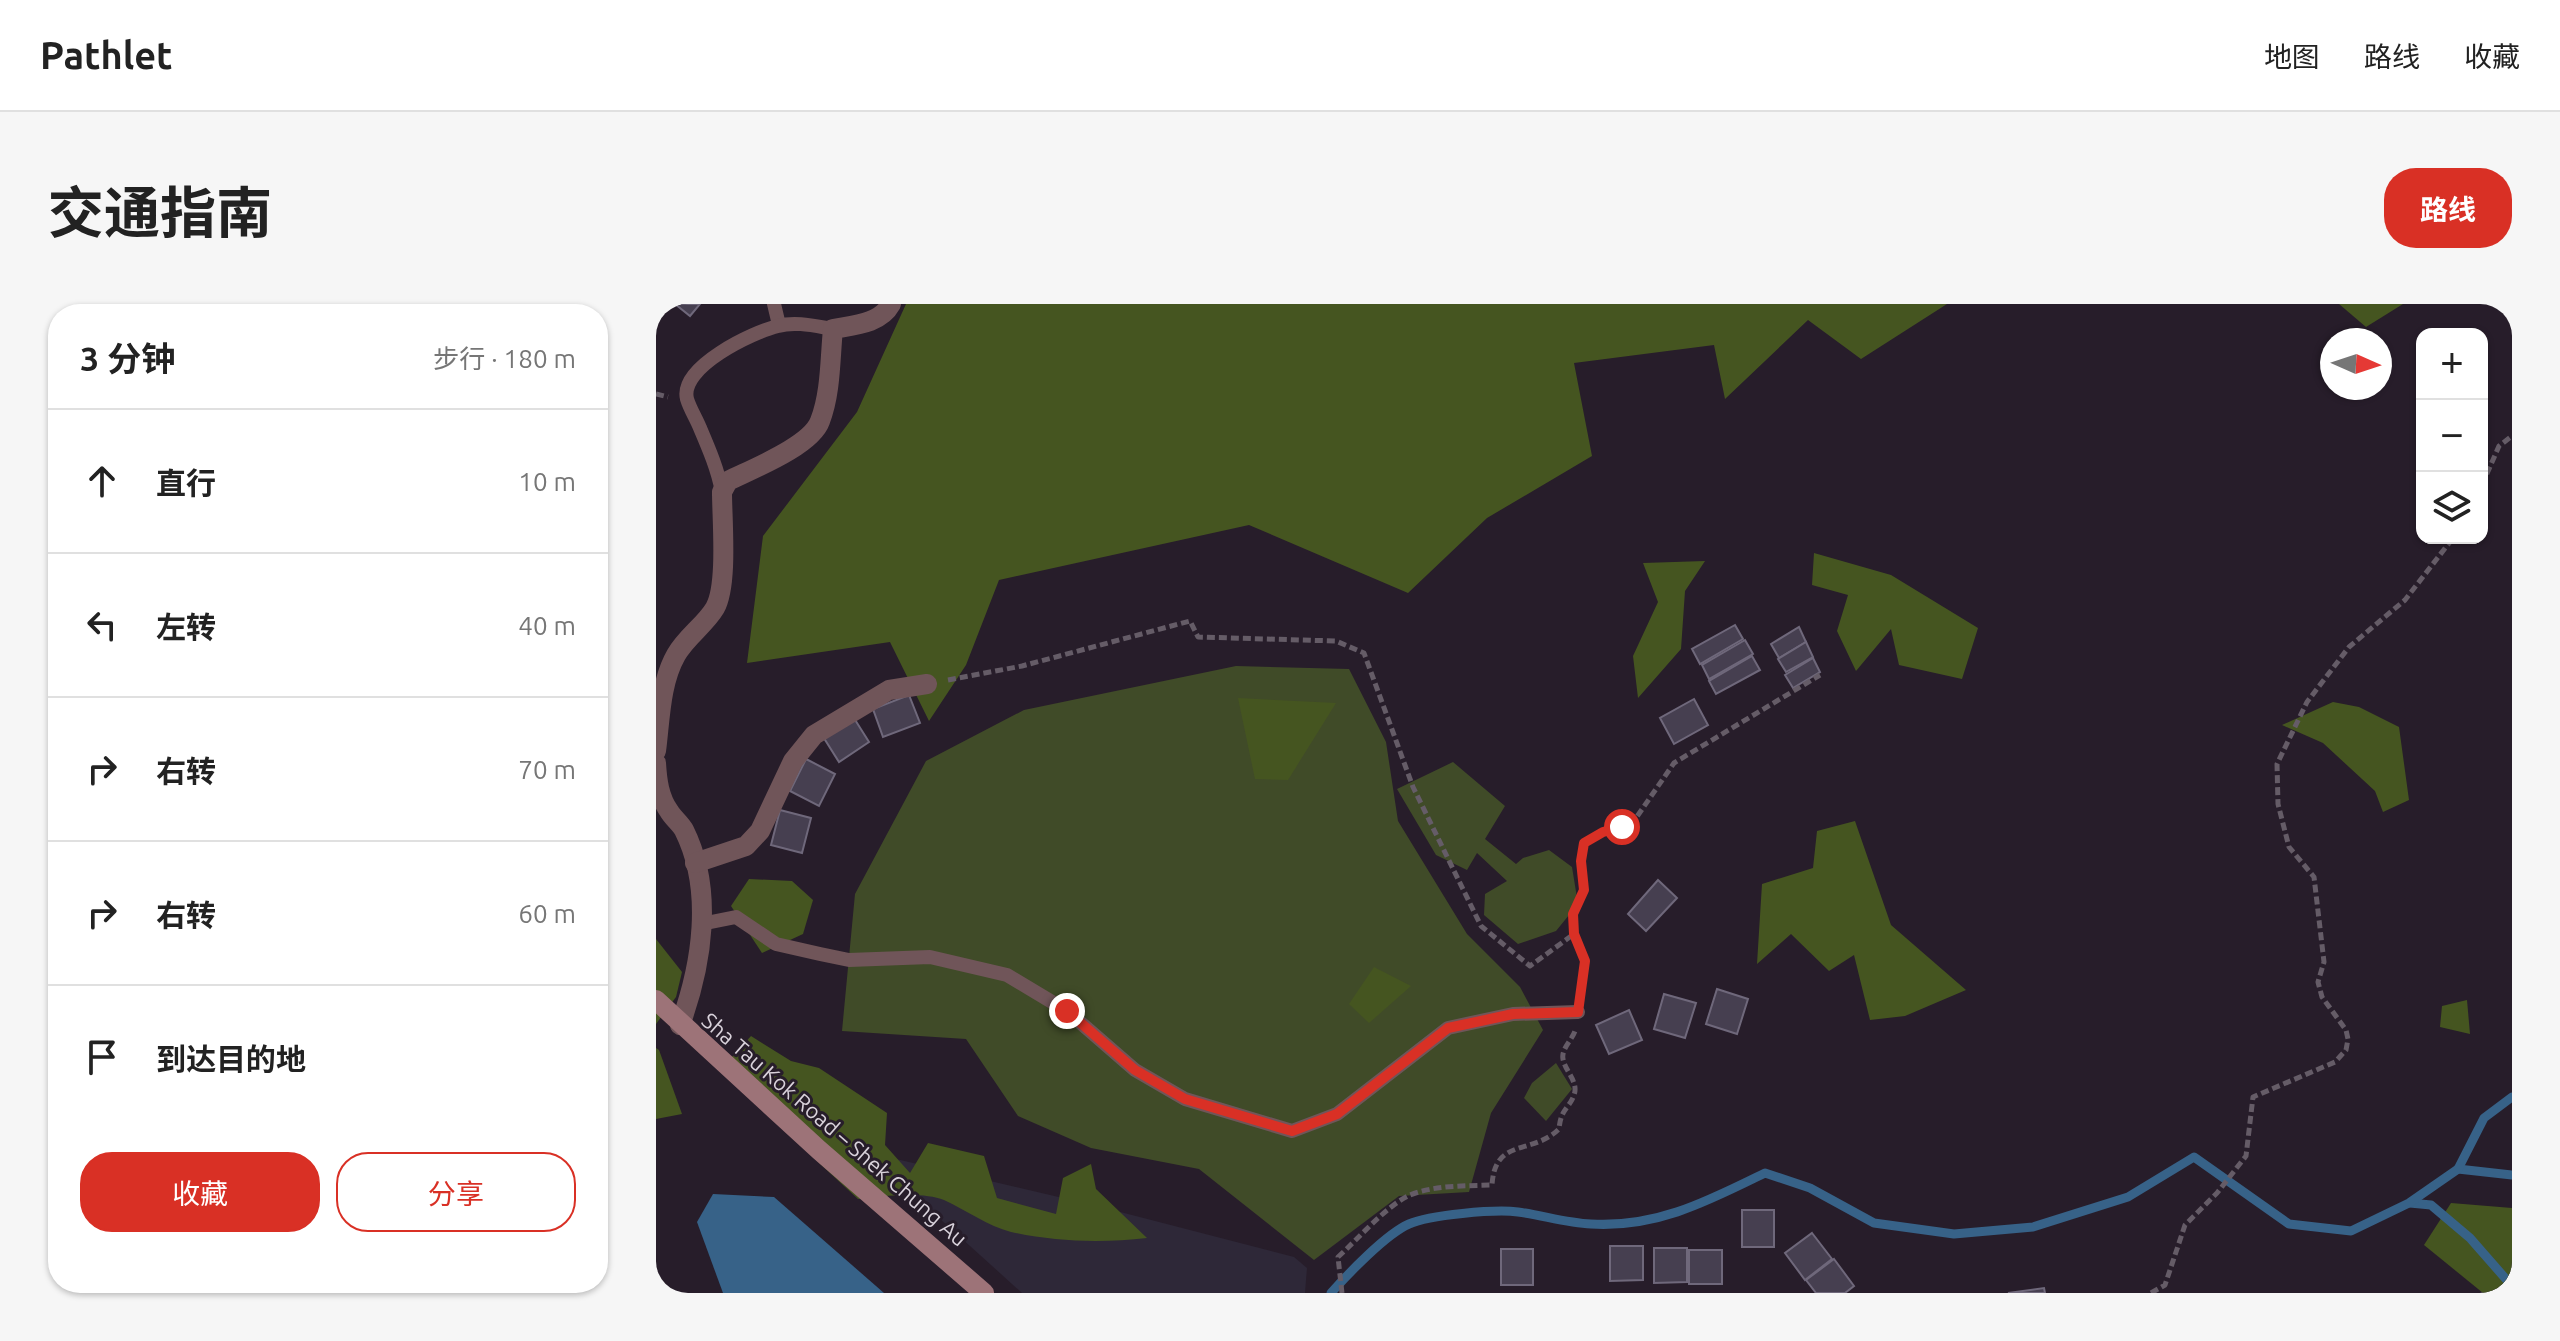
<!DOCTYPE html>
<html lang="zh">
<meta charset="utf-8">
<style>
body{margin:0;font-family:Ubuntu,"Noto Sans SC",sans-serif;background:#f6f6f6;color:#222}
.controls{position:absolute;right:24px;top:24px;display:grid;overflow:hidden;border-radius:16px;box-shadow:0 2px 6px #0004}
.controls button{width:72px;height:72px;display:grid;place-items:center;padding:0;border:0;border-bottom:2px solid #e0e0e0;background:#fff;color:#222;font:40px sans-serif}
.compass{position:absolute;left:1664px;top:24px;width:72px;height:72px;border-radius:50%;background:#fff;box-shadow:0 2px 6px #0004;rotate:93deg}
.stop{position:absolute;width:24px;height:24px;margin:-18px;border:6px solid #d93025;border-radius:50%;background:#fff}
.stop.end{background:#d93025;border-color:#fff;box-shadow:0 2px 8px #0008}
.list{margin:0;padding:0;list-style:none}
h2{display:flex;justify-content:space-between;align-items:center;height:104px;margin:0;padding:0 32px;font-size:34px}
h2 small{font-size:26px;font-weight:400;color:#767676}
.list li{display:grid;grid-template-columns:52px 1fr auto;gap:24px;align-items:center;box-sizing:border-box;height:144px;padding:0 32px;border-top:2px solid #e0e0e0}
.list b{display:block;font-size:30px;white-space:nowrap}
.list em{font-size:26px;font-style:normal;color:#767676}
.actions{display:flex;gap:16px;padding:24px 32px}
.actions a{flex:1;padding:18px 0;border:2px solid #d93025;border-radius:32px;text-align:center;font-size:28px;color:#d93025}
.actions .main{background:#d93025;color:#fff}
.icon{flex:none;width:44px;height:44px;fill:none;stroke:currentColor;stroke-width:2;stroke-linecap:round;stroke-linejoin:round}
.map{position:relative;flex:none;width:1856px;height:989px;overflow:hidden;border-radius:32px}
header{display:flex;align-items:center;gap:48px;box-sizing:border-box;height:112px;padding:0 40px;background:#fff;border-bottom:2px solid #e0e0e0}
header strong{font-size:38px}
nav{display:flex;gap:44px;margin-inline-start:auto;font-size:28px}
.intro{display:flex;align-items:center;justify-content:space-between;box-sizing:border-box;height:192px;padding:0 48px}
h1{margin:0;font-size:56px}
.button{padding:20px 36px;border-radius:32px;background:#d93025;color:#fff;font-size:28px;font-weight:700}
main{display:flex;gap:48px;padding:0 48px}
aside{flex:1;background:#fff;border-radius:32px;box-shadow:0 2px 6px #0004}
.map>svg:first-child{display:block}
.industrial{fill:#2e2838}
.green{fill:#404b28}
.forest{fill:#455520}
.water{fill:#376288}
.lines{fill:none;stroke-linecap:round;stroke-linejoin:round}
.stream{stroke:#376288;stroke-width:9}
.building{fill:#463f50;stroke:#6f687b;stroke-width:2}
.path{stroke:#655c67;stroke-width:5;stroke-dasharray:8 4;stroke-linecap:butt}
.lane{stroke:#705559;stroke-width:14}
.street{stroke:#705559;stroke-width:20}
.secondary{stroke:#9d7378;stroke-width:20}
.route{stroke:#d93025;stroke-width:10}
.labels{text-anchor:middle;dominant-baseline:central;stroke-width:6;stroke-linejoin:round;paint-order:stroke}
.street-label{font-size:22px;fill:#d9d2db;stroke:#271d2a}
</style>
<header>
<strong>Pathlet</strong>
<nav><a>地图</a><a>路线</a><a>收藏</a></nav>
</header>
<div class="intro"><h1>交通指南</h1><a class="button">路线</a></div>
<main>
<aside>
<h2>3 分钟<small>步行 · 180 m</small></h2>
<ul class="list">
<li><svg class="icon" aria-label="ahead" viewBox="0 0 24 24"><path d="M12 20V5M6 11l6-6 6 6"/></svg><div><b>直行</b></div><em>10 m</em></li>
<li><svg class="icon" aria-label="left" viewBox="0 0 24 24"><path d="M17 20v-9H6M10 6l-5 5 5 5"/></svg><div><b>左转</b></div><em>40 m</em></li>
<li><svg class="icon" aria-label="right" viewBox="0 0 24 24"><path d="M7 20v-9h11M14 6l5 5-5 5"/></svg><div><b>右转</b></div><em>70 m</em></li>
<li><svg class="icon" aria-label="right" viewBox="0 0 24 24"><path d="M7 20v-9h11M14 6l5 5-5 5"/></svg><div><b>右转</b></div><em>60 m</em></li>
<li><svg class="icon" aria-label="arrive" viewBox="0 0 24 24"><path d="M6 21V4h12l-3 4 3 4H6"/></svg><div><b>到达目的地</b></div></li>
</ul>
<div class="actions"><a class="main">收藏</a><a>分享</a></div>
</aside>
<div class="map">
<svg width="1856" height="989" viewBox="0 0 1856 989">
<rect width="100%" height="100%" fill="#271d2a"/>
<path class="industrial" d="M 210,848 L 445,903 L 638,953 L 651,964 L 649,989 L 366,989 Z"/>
<g class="green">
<path d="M 580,362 L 693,365 L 730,438 L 742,517 L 811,630 L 864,683 L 887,726 L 835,809 L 813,888 L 743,892 L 658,956 L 543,865 L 435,844 L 362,812 L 310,735 L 186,727 L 199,590 L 270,457 L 368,406 Z"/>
<path d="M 797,458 L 849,502 L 829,535 L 860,560 L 867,554 L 893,546 L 916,563 L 922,600 L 900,627 L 862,640 L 828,611 L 829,590 L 851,577 L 821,549 L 811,566 L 780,551 L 741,485 Z"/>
<path d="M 900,759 L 916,785 L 890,817 L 868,794 L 876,779 Z"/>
</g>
<g class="forest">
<path d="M 250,0 L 1291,0 L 1205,55 L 1152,16 L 1069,95 L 1058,41 L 918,59 L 936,152 L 831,214 L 752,289 L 593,221 L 343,276 L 310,361 L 273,417 L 234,338 L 91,359 L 107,232 L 201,108 Z"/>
<path d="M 1683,0 L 1747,0 L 1710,23 Z"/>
<path d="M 1158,249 L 1235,271 L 1322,324 L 1306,375 L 1243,361 L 1235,325 L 1200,367 L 1181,327 L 1192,291 L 1156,281 Z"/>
<path d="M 1049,257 L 1029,287 L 1025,345 L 982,394 L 977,352 L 1002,298 L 987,259 Z"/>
<path d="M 582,394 L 680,399 L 632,476 L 599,475 Z"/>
<path d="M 1677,398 L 1703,403 L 1743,423 L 1753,496 L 1727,508 L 1719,487 L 1667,439 L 1626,421 Z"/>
<path d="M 1199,517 L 1235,621 L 1310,686 L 1249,712 L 1214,716 L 1198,651 L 1173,667 L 1135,630 L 1101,660 L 1106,580 L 1157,564 L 1161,527 Z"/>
<path d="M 93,575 L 136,577 L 157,596 L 147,630 L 106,649 L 75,602 Z"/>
<path d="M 0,635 L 26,668 L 20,693 L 0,720 Z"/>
<path d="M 718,663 L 755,682 L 713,719 L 693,700 Z"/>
<path d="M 1811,696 L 1814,730 L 1784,723 L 1786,702 Z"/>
<path d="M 95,732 L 135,757 L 163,764 L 231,809 L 229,841 L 254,869 L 272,839 L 328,852 L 341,894 L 400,910 L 407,874 L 435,860 L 440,885 L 491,934 C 447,939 399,938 355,928 C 332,922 310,906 288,896 C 267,887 225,892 202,895 L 107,807 L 75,754 Z"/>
<path d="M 0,744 L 3,746 L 26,810 L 0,815 Z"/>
<path d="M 1795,899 L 1856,904 L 1856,983 L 1849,989 L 1827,989 L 1768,941 Z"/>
</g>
<path class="water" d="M 57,890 L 118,893 L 228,989 L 67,989 L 41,918 Z"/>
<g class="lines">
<g class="stream">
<path d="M 1802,865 L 1856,871"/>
<path d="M 1754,899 L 1775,901 L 1814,934 L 1856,982"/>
<path d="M 675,989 C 692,970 730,930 753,920 C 773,911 839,905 862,908 C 886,911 910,919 935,920 C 1001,924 1052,897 1109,869 L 1154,884 L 1218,919 L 1298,930 L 1377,923 L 1472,893 L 1538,853 L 1633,920 L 1695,927 L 1753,899 L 1802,865 L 1828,814 L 1856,793"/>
</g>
</g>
<g class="building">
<path d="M 19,0 L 44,0 L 34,12 Z"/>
<path d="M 1079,321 L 1087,335 L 1044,360 L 1036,345 Z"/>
<path d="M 1143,323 L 1150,338 L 1123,354 L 1115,340 Z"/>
<path d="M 1089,336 L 1097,350 L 1053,375 L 1046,361 Z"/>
<path d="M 1150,338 L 1157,353 L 1130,368 L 1122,355 Z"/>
<path d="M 1096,352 L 1104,366 L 1060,390 L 1053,377 Z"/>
<path d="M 1157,354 L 1164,368 L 1137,384 L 1129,371 Z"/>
<path d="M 253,391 L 264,419 L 227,433 L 217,405 Z"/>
<path d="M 1038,395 L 1052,421 L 1018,440 L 1004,414 Z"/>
<path d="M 196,411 L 213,438 L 183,458 L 166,431 Z"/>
<path d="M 150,455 L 179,470 L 163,502 L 134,487 Z"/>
<path d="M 124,506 L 155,514 L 146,549 L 115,541 Z"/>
<path d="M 1002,576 L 1021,594 L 990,627 L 972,610 Z"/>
<path d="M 1061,685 L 1092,695 L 1081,730 L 1050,720 Z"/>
<path d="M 1008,690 L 1040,699 L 1029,734 L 998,725 Z"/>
<path d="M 973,706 L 986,736 L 953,750 L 940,721 Z"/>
<rect x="1086" y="906" width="32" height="37"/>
<path d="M 1156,929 L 1176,955 L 1149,976 L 1129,949 Z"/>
<path d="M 954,942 L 987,942 L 987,976 L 954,977 Z"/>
<path d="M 998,944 L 1031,944 L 1031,978 L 998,979 Z"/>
<rect x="845" y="945" width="32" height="36"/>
<rect x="1033" y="946" width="33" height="34"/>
<path d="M 1178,955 L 1198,982 L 1189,989 L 1160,989 L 1150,976 Z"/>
<path d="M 1388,984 L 1389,989 L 1352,989 Z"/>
</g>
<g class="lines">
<g class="path">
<path d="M 0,90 L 12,93"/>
<path d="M 1826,181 L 1843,142 L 1856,132"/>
<path d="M 292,376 L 366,362 L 534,317 L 542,333 L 680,337 L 708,349 L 757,483 L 825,622 L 874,662 L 918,630"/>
<path d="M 924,689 L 929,657 L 918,630 L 917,610 L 928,586 L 925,557 L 928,539 L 947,528 L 966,523 L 980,514 L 1018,459 L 1164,371"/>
<path d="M 686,989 L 682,953 C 702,935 730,902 754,891 C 779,881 809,882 836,881 C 839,833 875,852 903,825 C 905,804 913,805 918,791 C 923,778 909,767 907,755 C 905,745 916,736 919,727"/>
<path d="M 1495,989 L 1509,981 L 1529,921 L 1561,889 L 1590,852 L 1597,793 L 1679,758 L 1690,746 L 1692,735 L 1690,726 L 1666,693 L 1662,678 L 1668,658 L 1658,573 L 1633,543 L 1622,500 L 1621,460 L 1651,398 L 1693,343 L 1749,296 L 1797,234"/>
</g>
<g class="lane">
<path d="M 118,0 L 123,21"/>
<path d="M 66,188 C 62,166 53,145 44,124 C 40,114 34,105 31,95 C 23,63 97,28 122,22 C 139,17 159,22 177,25"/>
<path d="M 45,620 L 80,613 L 120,640 L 164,650 L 193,656 L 274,653 L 351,671 L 411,707 L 479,766 L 529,795 L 636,827 L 681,810 L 792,724 L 857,710 L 922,708"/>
</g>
<g class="street">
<path d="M 0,447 C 4,417 4,379 20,351 C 30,333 49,321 59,304 C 72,281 66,216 66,188 L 72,177 C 96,165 155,142 164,117 C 175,89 174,54 177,25 C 198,21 224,20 235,0"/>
<path d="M 0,459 C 1,476 3,493 13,507 C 17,514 24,519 28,526 C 58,586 46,661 24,721"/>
<path d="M 39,559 L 90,542 L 104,527 L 137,457 L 158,431 L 233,386 L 271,380"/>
</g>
<path class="secondary" d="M 0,696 L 163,846 L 328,989"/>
</g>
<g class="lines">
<path class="route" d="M 411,707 L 479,766 L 529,795 L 636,827 L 681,810 L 792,724 L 857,710 L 922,708 L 929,657 L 918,630 L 917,610 L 928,586 L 925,557 L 928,539 L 947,528 L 966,523"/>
</g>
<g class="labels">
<g class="street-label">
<text transform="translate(179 825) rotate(41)">Sha Tau Kok Road – Shek Chung Au</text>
</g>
</g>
</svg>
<div class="controls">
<button>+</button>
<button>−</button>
<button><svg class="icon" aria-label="layers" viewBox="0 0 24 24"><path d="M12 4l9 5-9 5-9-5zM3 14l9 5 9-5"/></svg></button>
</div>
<svg class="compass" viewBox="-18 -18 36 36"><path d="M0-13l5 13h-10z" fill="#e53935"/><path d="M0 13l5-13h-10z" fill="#767676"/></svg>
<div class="stop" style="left:966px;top:523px"></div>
<div class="stop end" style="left:411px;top:707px"></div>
</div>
</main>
